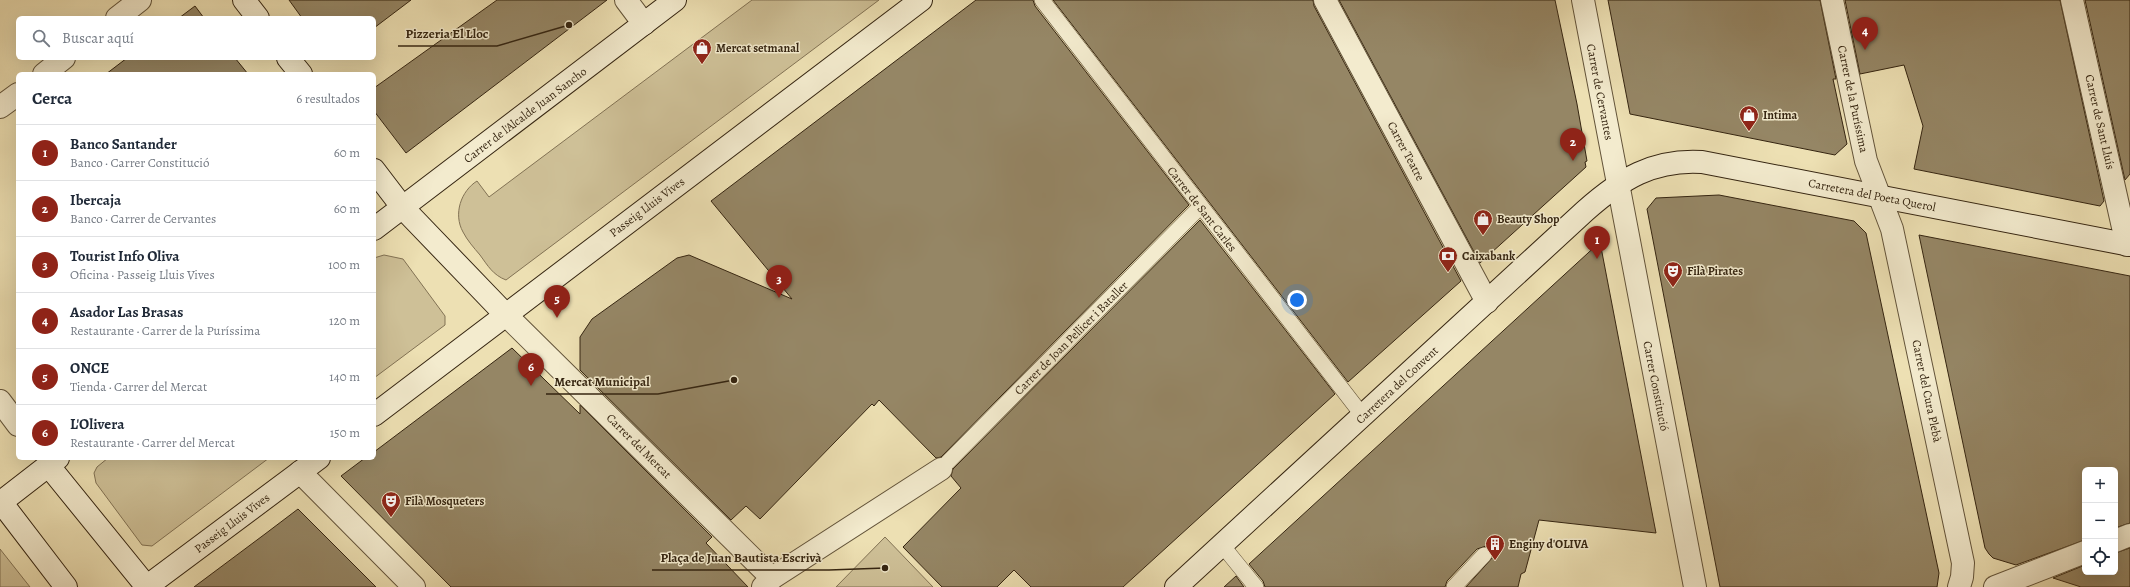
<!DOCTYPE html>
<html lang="es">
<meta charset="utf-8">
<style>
body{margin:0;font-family:Alegreya,serif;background:#f6f6f7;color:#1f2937}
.controls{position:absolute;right:12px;bottom:12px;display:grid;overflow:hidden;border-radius:6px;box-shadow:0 4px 16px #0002}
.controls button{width:36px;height:36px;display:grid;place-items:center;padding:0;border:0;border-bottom:1px solid #e0e1e3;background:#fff;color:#1f2937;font:20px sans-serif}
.you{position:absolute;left:1297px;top:300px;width:14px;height:14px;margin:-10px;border:3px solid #fff;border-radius:50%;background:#1a73e8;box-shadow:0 0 0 6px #1a73e833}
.badge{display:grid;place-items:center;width:26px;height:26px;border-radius:50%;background:#8f2418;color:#fff;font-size:13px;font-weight:700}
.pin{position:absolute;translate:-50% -33px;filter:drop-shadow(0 1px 2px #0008)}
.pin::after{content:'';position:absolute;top:21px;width:14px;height:12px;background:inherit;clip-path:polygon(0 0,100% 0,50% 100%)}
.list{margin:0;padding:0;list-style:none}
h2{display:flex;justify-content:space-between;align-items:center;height:52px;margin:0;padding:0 16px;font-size:17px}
h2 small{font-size:13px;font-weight:400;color:#747a83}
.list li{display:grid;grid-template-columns:26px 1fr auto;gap:12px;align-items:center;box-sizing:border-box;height:56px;padding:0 16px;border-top:1px solid #e0e1e3}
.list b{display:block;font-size:15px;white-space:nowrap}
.list p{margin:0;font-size:13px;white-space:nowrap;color:#747a83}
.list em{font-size:13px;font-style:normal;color:#747a83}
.icon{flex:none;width:22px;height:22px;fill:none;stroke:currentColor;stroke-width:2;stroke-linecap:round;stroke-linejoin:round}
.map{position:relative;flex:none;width:2130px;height:587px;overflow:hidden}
.search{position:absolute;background:#fff;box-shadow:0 4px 16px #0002;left:16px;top:16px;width:360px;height:44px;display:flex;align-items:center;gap:10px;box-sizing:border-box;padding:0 14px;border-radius:6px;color:#747a83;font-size:15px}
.panel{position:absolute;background:#fff;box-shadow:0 4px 16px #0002;left:16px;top:72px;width:360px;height:388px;border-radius:6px}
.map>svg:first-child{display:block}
.green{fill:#cec097;stroke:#827254}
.building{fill:#958665;stroke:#352511}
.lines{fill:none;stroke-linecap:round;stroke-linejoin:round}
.lane-casing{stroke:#63543a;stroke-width:16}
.street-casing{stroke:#63543a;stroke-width:24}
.secondary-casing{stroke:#352511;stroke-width:24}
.lane{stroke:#f3ebce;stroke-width:15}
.street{stroke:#f3ebce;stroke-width:22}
.secondary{stroke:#f3ebce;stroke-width:22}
.labels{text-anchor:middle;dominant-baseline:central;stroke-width:3;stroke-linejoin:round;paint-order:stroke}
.poi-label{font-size:12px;font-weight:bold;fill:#352511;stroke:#f3ebce;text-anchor:start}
.street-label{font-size:12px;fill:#352511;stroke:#f3ebce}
.leader{fill:none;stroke:#352511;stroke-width:1.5}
.callout-dot{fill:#352511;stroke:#f3ebce;stroke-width:1.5}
.callout-label{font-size:13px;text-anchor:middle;font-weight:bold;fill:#352511;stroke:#f3ebce;stroke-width:3;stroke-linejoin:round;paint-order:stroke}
</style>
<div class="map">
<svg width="2130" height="587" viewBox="0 0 2130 587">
<rect width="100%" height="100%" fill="#ede0b3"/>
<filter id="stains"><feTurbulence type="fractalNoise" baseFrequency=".005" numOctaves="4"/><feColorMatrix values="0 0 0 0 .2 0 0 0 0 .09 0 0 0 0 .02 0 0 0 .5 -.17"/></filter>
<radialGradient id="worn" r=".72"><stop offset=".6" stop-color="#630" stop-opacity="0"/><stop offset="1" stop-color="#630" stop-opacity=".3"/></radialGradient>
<g class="green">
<path d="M 752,0 L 879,0 L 506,280 C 493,275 488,266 480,255 C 474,248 467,240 463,232 C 453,214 461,191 477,181 L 489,197 Z"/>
<path d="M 384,255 L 403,259 L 445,316 L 445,325 L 374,378 L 374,258 Z"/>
<path d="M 108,458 L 269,458 L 152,546 L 142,545 L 96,483 L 94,473 L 97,467 Z"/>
<path d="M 885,537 L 933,587 L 836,587 Z"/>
<path d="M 0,549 L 30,587 L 0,587 Z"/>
</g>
<g class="building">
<path d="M 289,0 L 411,0 L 374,28 L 374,18 L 302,18 Z"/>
<path d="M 497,0 L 607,0 L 406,153 L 374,111 L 374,88 Z"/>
<path d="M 976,0 L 1033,0 L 1035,6 L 1189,205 L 941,457 L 936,458 L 879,400 L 874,406 L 872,404 L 760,519 L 746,506 L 731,520 L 580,370 L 580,337 L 592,319 L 677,258 L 689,255 L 792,299 L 711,201 Z"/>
<path d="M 1053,0 L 1313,0 L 1314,6 L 1461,281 L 1348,382 Z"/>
<path d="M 1339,0 L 1555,0 L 1577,104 L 1587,161 L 1585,162 L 1586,167 L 1480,263 Z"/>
<path d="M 1608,0 L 1820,0 L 1836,79 L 1833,79 L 1847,144 L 1835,155 L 1630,114 Z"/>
<path d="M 1845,0 L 2060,0 L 2104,201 L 2100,206 L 1914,169 L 1923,126 L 1904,65 L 1860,74 Z"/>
<path d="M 2085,0 L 2130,0 L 2130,174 L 2125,180 Z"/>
<path d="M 195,6 L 204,18 L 179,18 Z"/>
<path d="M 127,58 L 235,58 L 248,74 L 106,74 Z"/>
<path d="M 1719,195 L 1854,221 L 1866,233 L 1939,573 L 1937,587 L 1720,587 L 1647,209 L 1656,198 Z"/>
<path d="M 1200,220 L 1335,394 L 1123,587 L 1031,587 L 1014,570 L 997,587 L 942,587 L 903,547 L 961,488 L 951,476 L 953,469 Z"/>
<path d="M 1919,235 L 2130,276 L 2130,523 L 2115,528 L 2115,470 L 2085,470 L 2085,540 L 2016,565 L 1993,558 L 1989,554 L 1985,548 Z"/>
<path d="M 1600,242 L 1656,533 L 1539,520 L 1525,572 L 1521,574 L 1518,587 L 1466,587 L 1493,557 L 1492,552 L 1486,546 L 1477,549 L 1447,581 L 1445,587 L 1265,587 L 1263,581 L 1249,564 Z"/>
<path d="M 512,348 L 580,414 L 580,405 L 712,537 L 706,543 L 748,587 L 451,587 L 341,476 L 365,458 L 374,458 L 374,452 Z"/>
<path d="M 298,509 L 376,587 L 194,587 L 265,534 Z"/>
<path d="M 2130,548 L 2130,587 L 2081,587 L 2053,578 L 2085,565 L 2085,572 L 2115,572 L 2115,553 Z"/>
<path d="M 1236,576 L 1244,587 L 1224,587 Z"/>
</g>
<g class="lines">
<defs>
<g id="lane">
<path d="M 1042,0 L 1363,416"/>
<path d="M 941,469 L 1200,207"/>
<path d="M 1222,545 L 1256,587"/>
<path d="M 1454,587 L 1484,555"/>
</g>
<g id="street">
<path d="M 626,0 L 644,24"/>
<path d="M 1325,0 L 1487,302"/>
<path d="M 1583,0 L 1695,587"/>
<path d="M 1832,0 L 1866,161 L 1892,229 L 1963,563 L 1962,577 L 1959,587"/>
<path d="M 2072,0 L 2127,245"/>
<path d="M 117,18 L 140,0"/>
<path d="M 44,74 L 64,58"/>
<path d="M 0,107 L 18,94"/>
<path d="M 505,314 L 772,578"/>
<path d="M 0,401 L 18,425"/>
<path d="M 300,472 L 414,587"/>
<path d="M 2115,541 L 2130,535"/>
<path d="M 763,587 L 772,578 L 941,469"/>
<path d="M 1995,587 L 2085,552"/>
</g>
<g id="secondary">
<path d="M 244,0 L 258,18"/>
<path d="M 288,58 L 301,74"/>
<path d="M 374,170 L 403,208 L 505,314"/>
<path d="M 374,229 L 675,0"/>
<path d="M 374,415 L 921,0"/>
<path d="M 48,465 L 147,587"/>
<path d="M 1,502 L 66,587"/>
<path d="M 0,503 L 58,458"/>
<path d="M 146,587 L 319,458"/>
<path d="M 1176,587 L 1585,211 C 1621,179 1653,159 1702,162 L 2130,245"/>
</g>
</defs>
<use href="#lane" class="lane-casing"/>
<use href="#street" class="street-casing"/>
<use href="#secondary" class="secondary-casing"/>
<use href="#lane" class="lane"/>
<use href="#street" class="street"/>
<use href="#secondary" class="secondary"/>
</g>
<defs>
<symbol id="shop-pin" viewBox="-11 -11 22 30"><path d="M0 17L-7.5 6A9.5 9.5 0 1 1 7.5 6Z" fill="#8f2418" stroke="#f3ebce"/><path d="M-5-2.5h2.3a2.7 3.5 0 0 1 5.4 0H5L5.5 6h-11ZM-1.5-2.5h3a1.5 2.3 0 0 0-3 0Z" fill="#fff"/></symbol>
<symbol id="bank-pin" viewBox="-11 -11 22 30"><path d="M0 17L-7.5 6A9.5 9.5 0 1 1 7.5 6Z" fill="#8f2418" stroke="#f3ebce"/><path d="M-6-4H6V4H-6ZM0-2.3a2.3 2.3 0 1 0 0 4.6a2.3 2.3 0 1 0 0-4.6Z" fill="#fff"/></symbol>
<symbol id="theatre-pin" viewBox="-11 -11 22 30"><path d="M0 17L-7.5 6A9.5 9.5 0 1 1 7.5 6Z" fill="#8f2418" stroke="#f3ebce"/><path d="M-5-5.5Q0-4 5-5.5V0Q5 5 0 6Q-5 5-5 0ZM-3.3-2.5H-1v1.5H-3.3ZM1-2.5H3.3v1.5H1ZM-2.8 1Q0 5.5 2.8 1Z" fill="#fff"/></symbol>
<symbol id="building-pin" viewBox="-11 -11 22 30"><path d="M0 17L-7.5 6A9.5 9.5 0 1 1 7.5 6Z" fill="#8f2418" stroke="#f3ebce"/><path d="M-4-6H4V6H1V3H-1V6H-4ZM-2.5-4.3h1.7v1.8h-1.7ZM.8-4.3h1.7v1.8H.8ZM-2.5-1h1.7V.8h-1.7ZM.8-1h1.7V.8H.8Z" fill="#fff"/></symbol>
</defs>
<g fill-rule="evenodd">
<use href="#shop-pin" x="691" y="37" width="22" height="30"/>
<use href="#shop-pin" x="1738" y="104" width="22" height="30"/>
<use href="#shop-pin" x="1472" y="208" width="22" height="30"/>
<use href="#bank-pin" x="1437" y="245" width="22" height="30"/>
<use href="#theatre-pin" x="1662" y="260" width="22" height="30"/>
<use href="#theatre-pin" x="380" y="490" width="22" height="30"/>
<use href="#building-pin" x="1484" y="533" width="22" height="30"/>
</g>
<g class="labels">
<g class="poi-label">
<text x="716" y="48">Mercat setmanal</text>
<text x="1763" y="115">Intima</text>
<text x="1497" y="219">Beauty Shop</text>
<text x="1462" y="256">Caixabank</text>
<text x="1687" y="271">Filà Pirates</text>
<text x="405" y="501">Filà Mosqueters</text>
<text x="1509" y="544">Enginy d'OLIVA</text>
</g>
<g class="street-label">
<text transform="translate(1600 92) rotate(79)">Carrer de Cervantes</text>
<text transform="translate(1853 99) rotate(78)">Carrer de la Puríssima</text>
<text transform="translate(525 115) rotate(-37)">Carrer de l'Alcalde Juan Sancho</text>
<text transform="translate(2100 122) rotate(77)">Carrer de Sant Lluís</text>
<text transform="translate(1406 151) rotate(62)">Carrer Teatre</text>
<text transform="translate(1872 195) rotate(11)">Carretera del Poeta Querol</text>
<text transform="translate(647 207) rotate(-37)">Passeig Lluis Vives</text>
<text transform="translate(1202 209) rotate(52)">Carrer de Sant Carles</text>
<text transform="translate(1071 338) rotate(-45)">Carrer de Joan Pellicer i Bataller</text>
<text transform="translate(1397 385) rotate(-43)">Carretera del Convent</text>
<text transform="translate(1656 386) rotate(79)">Carrer Constitució</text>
<text transform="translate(1927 391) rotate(78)">Carrer del Cura Plebà</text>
<text transform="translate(639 446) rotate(45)">Carrer del Mercat</text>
<text transform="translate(232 523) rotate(-37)">Passeig Lluis Vives</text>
</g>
</g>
<path class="leader" d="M569 25L497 46H398M734 380L658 394H546M885 568L829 570H652"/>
<g class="callout-dot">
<circle cx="569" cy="25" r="4"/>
<circle cx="734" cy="380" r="4"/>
<circle cx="885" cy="568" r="4"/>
</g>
<g class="callout-label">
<text x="447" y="38">Pizzeria El Lloc</text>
<text x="602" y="386">Mercat Municipal</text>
<text x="741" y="562">Plaça de Juan Bautista Escrivà</text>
</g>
<rect width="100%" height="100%" filter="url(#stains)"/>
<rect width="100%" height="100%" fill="url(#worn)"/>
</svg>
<div class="controls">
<button>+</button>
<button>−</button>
<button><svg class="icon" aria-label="locate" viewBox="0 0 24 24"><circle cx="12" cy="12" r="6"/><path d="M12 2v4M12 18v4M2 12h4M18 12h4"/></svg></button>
</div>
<div class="you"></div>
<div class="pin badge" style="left:1597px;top:259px">1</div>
<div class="pin badge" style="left:1573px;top:161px">2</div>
<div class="pin badge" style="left:779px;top:298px">3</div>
<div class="pin badge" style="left:1865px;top:50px">4</div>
<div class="pin badge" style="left:557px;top:318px">5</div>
<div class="pin badge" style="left:531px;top:386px">6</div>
<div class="search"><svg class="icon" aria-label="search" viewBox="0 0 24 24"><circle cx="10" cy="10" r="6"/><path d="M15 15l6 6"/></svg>Buscar aquí</div>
<section class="panel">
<h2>Cerca<small>6 resultados</small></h2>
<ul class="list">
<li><span class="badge">1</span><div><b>Banco Santander</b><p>Banco · Carrer Constitució</p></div><em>60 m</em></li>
<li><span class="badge">2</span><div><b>Ibercaja</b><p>Banco · Carrer de Cervantes</p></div><em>60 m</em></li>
<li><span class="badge">3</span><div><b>Tourist Info Oliva</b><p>Oficina · Passeig Lluis Vives</p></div><em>100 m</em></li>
<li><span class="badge">4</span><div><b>Asador Las Brasas</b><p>Restaurante · Carrer de la Puríssima</p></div><em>120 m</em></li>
<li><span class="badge">5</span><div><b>ONCE</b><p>Tienda · Carrer del Mercat</p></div><em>140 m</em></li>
<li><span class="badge">6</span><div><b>L'Olivera</b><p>Restaurante · Carrer del Mercat</p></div><em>150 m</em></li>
</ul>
</section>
</div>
